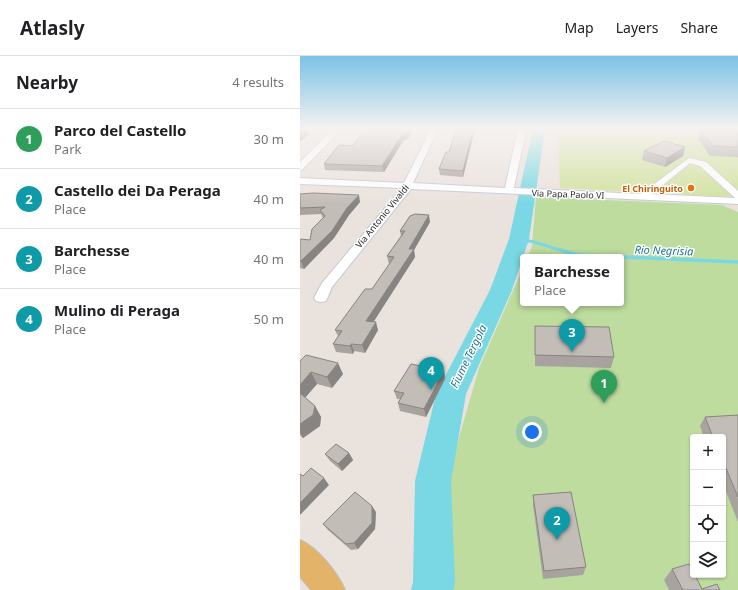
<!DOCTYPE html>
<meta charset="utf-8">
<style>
body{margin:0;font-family:"Noto Sans",sans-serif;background:#f2f2f2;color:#202124}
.controls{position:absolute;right:12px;bottom:12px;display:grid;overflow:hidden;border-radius:4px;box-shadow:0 1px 3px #0004}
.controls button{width:36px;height:36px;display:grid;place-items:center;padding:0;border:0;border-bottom:1px solid #e0e0e0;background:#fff;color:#202124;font:20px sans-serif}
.you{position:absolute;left:232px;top:376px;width:14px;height:14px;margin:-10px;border:3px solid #fff;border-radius:50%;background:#1a73e8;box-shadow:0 0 0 6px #1a73e833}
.badge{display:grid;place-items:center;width:26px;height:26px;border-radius:50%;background:#111827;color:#fff;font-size:13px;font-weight:700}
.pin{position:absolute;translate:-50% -33px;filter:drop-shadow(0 1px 2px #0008)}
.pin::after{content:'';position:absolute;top:21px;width:14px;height:12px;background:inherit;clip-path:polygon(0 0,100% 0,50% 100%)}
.popup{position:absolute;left:220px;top:198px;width:104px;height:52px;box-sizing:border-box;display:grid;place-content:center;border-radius:4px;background:#fff;filter:drop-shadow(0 1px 3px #0005);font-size:13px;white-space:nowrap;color:#757577}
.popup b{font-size:15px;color:#202124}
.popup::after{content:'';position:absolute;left:50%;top:100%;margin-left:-8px;border:8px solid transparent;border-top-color:#fff}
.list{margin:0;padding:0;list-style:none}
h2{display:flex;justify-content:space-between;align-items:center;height:52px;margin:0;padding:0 16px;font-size:17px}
h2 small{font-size:13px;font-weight:400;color:#757577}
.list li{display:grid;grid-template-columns:26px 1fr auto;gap:12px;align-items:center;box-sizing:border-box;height:60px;padding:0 16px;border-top:1px solid #e0e0e0}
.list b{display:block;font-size:15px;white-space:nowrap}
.list p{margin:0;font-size:13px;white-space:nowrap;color:#757577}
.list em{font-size:13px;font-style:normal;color:#757577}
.icon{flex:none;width:22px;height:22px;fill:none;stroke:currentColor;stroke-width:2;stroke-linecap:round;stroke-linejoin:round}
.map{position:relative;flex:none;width:438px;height:534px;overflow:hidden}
header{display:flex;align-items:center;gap:24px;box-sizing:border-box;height:56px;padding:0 20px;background:#fff;border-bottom:1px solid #e0e0e0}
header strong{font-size:19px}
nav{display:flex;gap:22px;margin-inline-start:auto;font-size:14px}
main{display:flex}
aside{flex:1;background:#fff}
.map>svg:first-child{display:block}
.green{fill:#bddc9e;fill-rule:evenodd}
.pitch{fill:#d0e29b}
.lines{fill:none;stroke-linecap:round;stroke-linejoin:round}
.stream-far1{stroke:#79d8e3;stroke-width:3}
.stream{stroke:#79d8e3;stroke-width:3.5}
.river{fill:#79d8e3;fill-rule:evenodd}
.minor-casing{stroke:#c5c9d2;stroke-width:2}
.major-casing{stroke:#c3c3c3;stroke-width:2}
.minor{fill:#fff;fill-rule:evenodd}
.major{fill:#e3b369;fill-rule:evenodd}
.wall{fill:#a8a39e}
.shaded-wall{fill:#888481}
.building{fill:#c3bdb8;stroke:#888481}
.food-dot{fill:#e8710a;stroke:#fff;stroke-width:1.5}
.labels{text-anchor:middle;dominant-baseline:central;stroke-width:3;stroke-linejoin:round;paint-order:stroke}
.far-food-label{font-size:9px;font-weight:bold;fill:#c56008;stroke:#fff;text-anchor:end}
.far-street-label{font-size:9px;fill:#2a2a2a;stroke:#fff}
.water-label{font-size:11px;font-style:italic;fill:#1a788d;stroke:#fff}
</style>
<header>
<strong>Atlasly</strong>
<nav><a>Map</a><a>Layers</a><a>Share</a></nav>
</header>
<main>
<aside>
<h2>Nearby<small>4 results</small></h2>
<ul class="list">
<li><span class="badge" style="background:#2e9e5b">1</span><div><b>Parco del Castello</b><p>Park</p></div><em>30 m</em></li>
<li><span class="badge" style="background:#0f9aa8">2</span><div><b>Castello dei Da Peraga</b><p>Place</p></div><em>40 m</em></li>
<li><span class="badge" style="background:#0f9aa8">3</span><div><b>Barchesse</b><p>Place</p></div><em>40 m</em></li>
<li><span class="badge" style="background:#0f9aa8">4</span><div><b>Mulino di Peraga</b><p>Place</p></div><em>50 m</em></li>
</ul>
</aside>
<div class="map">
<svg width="438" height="534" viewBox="0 0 438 534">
<rect width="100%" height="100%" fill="#eae2dd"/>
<path class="green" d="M 236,141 L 422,149 L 438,156 L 438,534 L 146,534 L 148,524 L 146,427 L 179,312 L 223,212 L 223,247 L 321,247 L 321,201 L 228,201 L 232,190 ZM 393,381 L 423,381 L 423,519 L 393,519 Z"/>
<path class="pitch" d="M 258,73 L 359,73 L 366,79 L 438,80 L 438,141 L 260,132 Z"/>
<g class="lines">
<path class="stream-far1" d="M 219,183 L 234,186 L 267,196"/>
<path class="stream" d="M 263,195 L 278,199 L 438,206"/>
<path class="river" d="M 233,73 L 245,73 L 229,183 L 212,234 L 166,338 L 151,425 L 155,526 L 153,534 L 111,534 L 113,526 L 115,425 L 136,338 L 190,234 L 209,183 Z"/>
<defs>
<g id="minor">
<path d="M 0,73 L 40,73 L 41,74 L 3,113 L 0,114 L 0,106 L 30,76 L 0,76 Z"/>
<path d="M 131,73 L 138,73 L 113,127 L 205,132 L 218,73 L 226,73 L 214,132 L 341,138 L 389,102 L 406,106 L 438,135 L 438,148 L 111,133 L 32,231 L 26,245 L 21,246 L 16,245 L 14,242 L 22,227 L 102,132 L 0,128 L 0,122 L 104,127 ZM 390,107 L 400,110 L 435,142 L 352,138 Z"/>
</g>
<path id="major" d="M 0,484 C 17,491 38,517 45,534 L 11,534 L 0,521 Z"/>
</defs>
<use href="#minor" class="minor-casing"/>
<use href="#major" class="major-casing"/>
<use href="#minor" class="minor"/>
<use href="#major" class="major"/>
</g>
<g class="wall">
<path d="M 175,73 L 163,121 L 140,119 L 139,113 L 149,96 Z"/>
<path d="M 400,73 L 438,74 L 438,101 L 410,100 L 398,83 Z"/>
<path d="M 109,82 L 103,85 L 84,116 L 25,114 L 24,108 L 52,90 Z"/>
<path d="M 385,91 L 383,100 L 365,111 L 342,104 L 344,95 Z"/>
<path d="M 0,138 L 60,146 L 49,159 L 34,182 L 4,213 L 0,212 L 0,184 L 10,184 L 23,162 L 21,158 L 0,159 Z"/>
<path d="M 130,166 L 114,194 L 115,201 L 73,266 L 78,274 L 65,297 L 54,295 L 53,298 L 36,296 L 33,288 L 38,280 L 35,274 L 72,233 L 90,208 L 89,208 L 87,200 L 101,180 L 100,175 Z"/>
<path d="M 235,270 L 314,301 L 311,312 L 235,310 Z"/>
<path d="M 0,305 L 43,318 L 32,332 L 17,328 L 5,342 L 15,350 L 21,361 L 20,370 L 3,382 L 0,379 Z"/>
<path d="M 144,315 L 145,323 L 126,361 L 100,355 L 98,347 L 100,343 L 97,343 L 94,335 Z"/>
<path d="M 438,359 L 438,466 L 423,428 L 423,381 L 404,381 L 400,370 L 405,361 Z"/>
<path d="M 49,397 L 53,404 L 42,415 L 30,405 L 25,398 Z"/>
<path d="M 233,439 L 286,511 L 283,519 L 243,523 L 233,449 Z"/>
<path d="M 76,456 L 75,473 L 58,493 L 51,494 L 28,474 L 23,468 Z"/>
<path d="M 372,513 L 402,533 L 420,534 L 369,534 L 364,524 Z"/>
</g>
<g class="shaded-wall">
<path d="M 4,73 L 7,73 L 9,78 L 0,86 L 0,76 Z"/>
<path d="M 110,73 L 113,73 L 109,82 L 103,85 L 84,116 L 82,110 L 102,79 Z"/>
<path d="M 173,73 L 175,73 L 163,121 L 163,115 Z"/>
<path d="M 385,91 L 383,100 L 365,111 L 367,102 Z"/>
<path d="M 59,139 L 60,146 L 49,159 L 34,182 L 4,213 L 1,205 Z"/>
<path d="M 129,159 L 130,166 L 114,194 L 115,201 L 69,273 L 66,265 Z"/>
<path d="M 76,266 L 78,274 L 65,297 L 62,289 Z"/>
<path d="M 51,288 L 54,295 L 53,298 L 50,290 Z"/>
<path d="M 38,307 L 43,318 L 32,332 L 27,321 Z"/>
<path d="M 144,315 L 145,323 L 126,361 L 124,353 Z"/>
<path d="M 11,316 L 17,328 L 2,345 L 0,341 L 0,329 Z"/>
<path d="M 15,350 L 21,361 L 20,370 L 3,382 L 0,377 L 0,368 Z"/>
<path d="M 49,397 L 53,404 L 42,415 L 38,408 Z"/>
<path d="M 24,422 L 29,429 L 0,459 L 0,447 Z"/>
<path d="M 72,450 L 76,456 L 75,473 L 58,493 L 54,487 Z"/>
</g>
<g class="building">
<path d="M 0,73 L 4,73 L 0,76 Z"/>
<path d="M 66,73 L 110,73 L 108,76 L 102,79 L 82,110 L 24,108 L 39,89 L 52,90 Z"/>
<path d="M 156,73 L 173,73 L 163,115 L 139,113 L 146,96 L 149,96 Z"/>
<path d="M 400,73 L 438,74 L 438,91 L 413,90 Z"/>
<path d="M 364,85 L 385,91 L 367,102 L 344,95 Z"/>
<path d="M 13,137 L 59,139 L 47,152 L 32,175 L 1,205 L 0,205 L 0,184 L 1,183 L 10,184 L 12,173 L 25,160 L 20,154 L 25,151 L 0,152 L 0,138 Z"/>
<path d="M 115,158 L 129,159 L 109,193 L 114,193 L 66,265 L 76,266 L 62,289 L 51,288 L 50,290 L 33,288 L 42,275 L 35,274 L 65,233 L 72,233 L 94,201 L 87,200 L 105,175 L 100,175 L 110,160 Z"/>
<path d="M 235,270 L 309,271 L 314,301 L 235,299 Z"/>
<path d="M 6,299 L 38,307 L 27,321 L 11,316 L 0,329 L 0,305 Z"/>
<path d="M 111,308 L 144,315 L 124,353 L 98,347 L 104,337 L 94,335 Z"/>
<path d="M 0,337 L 15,350 L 13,359 L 0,368 Z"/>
<path d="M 438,359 L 438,441 L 423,405 L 423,381 L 413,381 L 405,361 Z"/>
<path d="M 36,388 L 49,397 L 38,408 L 25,398 Z"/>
<path d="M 11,412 L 24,422 L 0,447 L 0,418 L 3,420 Z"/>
<path d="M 55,436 L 72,450 L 72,467 L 54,487 L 46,488 L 23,468 Z"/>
<path d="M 271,436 L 286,511 L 244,515 L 233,439 Z"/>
<path d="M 389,508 L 393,516 L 393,519 L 395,519 L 402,533 L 417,528 L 420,534 L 383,534 L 372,513 Z"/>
</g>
<linearGradient id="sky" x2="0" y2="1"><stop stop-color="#7bc2e6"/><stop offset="0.49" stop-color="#f6f2f0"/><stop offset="1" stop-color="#f6f2f0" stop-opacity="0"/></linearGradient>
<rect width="438" height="148" fill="url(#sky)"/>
<circle class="food-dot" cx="391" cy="132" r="4"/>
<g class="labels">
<g class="far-food-label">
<text x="383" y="132">El Chiringuito</text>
</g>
<g class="far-street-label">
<text transform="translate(268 138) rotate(2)">Via Papa Paolo VI</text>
<text transform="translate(82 160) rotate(-51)">Via Antonio Vivaldi</text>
</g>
<g class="water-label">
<text transform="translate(364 194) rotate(2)">Rio Negrisia</text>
<text transform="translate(168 300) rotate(-64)">Fiume Tergola</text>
</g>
</g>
</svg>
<div class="controls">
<button>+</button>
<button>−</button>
<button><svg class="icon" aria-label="locate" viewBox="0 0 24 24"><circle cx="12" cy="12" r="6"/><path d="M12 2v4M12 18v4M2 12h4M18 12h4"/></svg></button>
<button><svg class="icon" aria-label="layers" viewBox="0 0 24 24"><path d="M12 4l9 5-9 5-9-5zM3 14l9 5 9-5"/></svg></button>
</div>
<div class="you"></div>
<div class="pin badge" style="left:304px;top:347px;background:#2e9e5b">1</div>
<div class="pin badge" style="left:257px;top:484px;background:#0f9aa8">2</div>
<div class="pin badge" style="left:272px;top:296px;background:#0f9aa8">3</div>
<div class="popup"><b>Barchesse</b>Place</div>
<div class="pin badge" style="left:131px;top:334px;background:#0f9aa8">4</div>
</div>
</main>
